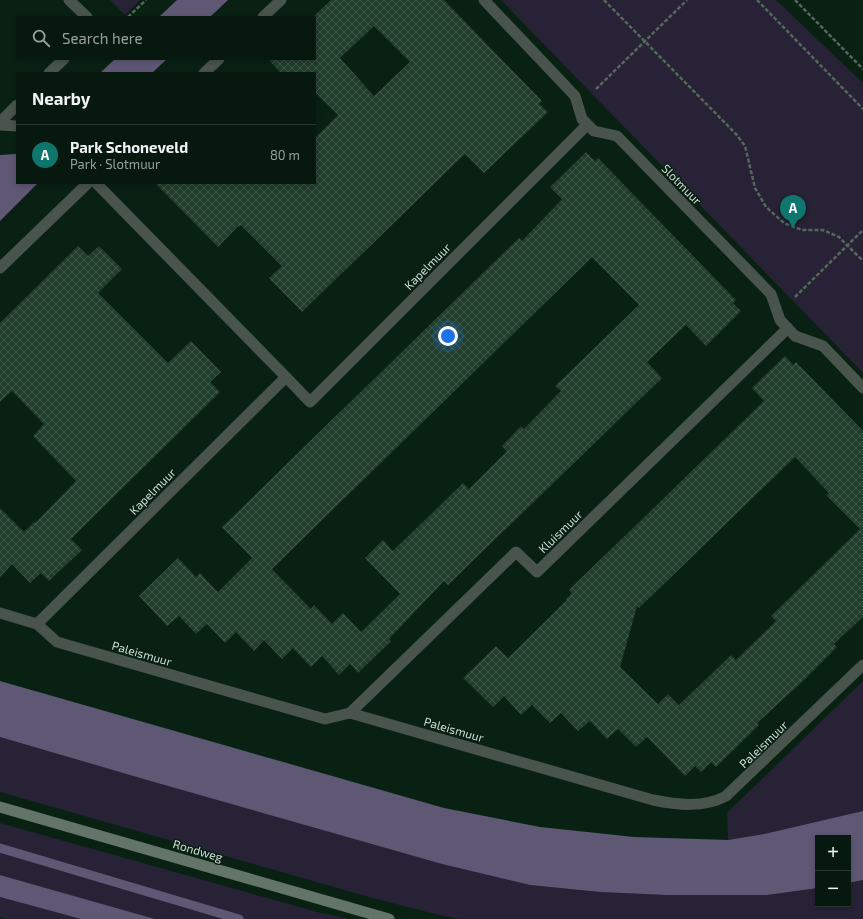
<!DOCTYPE html>
<meta charset="utf-8">
<style>
body{margin:0;font-family:"Exo 2",sans-serif;background:#102217;color:#f1f3f6}
.controls{position:absolute;right:12px;bottom:12px;display:grid;overflow:hidden;border-radius:0px;box-shadow:0 2px 6px #0003}
.controls button{width:36px;height:36px;display:grid;place-items:center;padding:0;border:0;border-bottom:1px solid #28382e;background:#07190e;color:#f1f3f6;font:20px sans-serif}
.you{position:absolute;left:448px;top:336px;width:14px;height:14px;margin:-10px;border:3px solid #fff;border-radius:50%;background:#1a73e8;box-shadow:0 0 0 6px #1a73e833}
.badge{display:grid;place-items:center;width:26px;height:26px;border-radius:50%;background:#0f766e;color:#fff;font-size:13px;font-weight:700}
.pin{position:absolute;translate:-50% -33px;filter:drop-shadow(0 1px 2px #0008)}
.pin::after{content:'';position:absolute;top:21px;width:14px;height:12px;background:inherit;clip-path:polygon(0 0,100% 0,50% 100%)}
.list{margin:0;padding:0;list-style:none}
h2{display:flex;justify-content:space-between;align-items:center;height:52px;margin:0;padding:0 16px;font-size:17px}
h2 small{font-size:13px;font-weight:400;color:#98a09e}
.list li{display:grid;grid-template-columns:26px 1fr auto;gap:12px;align-items:center;box-sizing:border-box;height:60px;padding:0 16px;border-top:1px solid #28382e}
.list b{display:block;font-size:15px;white-space:nowrap}
.list p{margin:0;font-size:13px;white-space:nowrap;color:#98a09e}
.list em{font-size:13px;font-style:normal;color:#98a09e}
.icon{flex:none;width:22px;height:22px;fill:none;stroke:currentColor;stroke-width:2;stroke-linecap:round;stroke-linejoin:round}
.map{position:relative;flex:none;width:863px;height:919px;overflow:hidden}
.search{position:absolute;background:#07190e;box-shadow:0 2px 6px #0003;left:16px;top:16px;width:300px;height:44px;display:flex;align-items:center;gap:10px;box-sizing:border-box;padding:0 14px;border-radius:0px;color:#98a09e;font-size:15px}
.panel{position:absolute;background:#07190e;box-shadow:0 2px 6px #0003;left:16px;top:72px;width:300px;height:112px;border-radius:0px}
.map>svg:first-child{display:block}
.green{fill:#272235}
.water{fill:#5f5875}
.lines{fill:none;stroke-linecap:round;stroke-linejoin:round}
.stream{stroke:#5f5875;stroke-width:9}
.building{fill:url(#building-cross-hatch);fill-rule:evenodd}
.path{stroke:#54685c;stroke-width:2.5;stroke-dasharray:4 2;stroke-linecap:butt}
.service{stroke:#49544d;stroke-width:11}
.minor{stroke:#49544d;stroke-width:11}
.secondary{stroke:#637569;stroke-width:11}
.labels{text-anchor:middle;dominant-baseline:central;stroke-width:3;stroke-linejoin:round;paint-order:stroke}
.street-label{font-size:12px;fill:#cfddd4;stroke:#092113}
</style>
<div class="map">
<svg width="863" height="919" viewBox="0 0 863 919">
<defs>
<pattern id="building-cross-hatch" width="8" height="8" patternUnits="userSpaceOnUse"><rect width="8" height="8" fill="#213d2c"/><path d="M0 0l8 8M0 8l8-8" fill="none" stroke="#40594a"/></pattern>
</defs>
<rect width="100%" height="100%" fill="#092113"/>
<g class="green">
<path d="M 110,0 L 140,0 L 125,15 Z"/>
<path d="M 501,0 L 776,0 L 863,83 L 863,373 Z"/>
<path d="M 863,681 L 863,811 L 764,834 L 728,840 L 727,813 Z"/>
<path d="M 0,737 L 147,780 L 442,864 L 530,885 L 600,892 L 667,895 L 767,895 L 818,888 L 818,904 L 848,904 L 848,883 L 863,880 L 863,919 L 459,919 L 435,914 L 369,897 L 0,792 Z"/>
<path d="M 0,823 L 317,912 L 349,919 L 155,919 L 0,875 Z"/>
<path d="M 0,897 L 81,919 L 6,919 L 0,917 Z"/>
</g>
<g class="water">
<path d="M 177,0 L 228,0 L 210,17 L 159,17 Z"/>
<path d="M 115,59 L 167,59 L 152,73 L 100,73 Z"/>
<path d="M 17,154 L 17,183 L 38,183 L 0,221 L 0,155 Z"/>
<path d="M 0,681 L 444,808 L 540,827 L 634,837 L 728,840 L 764,834 L 863,811 L 863,880 L 848,883 L 848,838 L 818,838 L 818,888 L 767,895 L 667,895 L 600,892 L 530,885 L 442,864 L 147,780 L 0,737 Z"/>
<path d="M 0,875 L 155,919 L 81,919 L 0,897 Z"/>
</g>
<g class="lines">
<path class="stream" d="M 0,848 L 239,919"/>
</g>
<g class="building">
<path d="M 331,0 L 444,0 L 542,101 L 539,104 L 548,112 L 484,173 L 465,154 L 302,312 L 269,278 L 282,266 L 241,225 L 239,227 L 238,226 L 218,247 L 155,183 L 315,183 L 315,138 L 338,115 L 315,92 L 315,73 L 281,73 L 269,60 L 271,59 L 315,59 L 315,17 L 313,17 ZM 374,26 L 410,62 L 374,96 L 340,58 Z"/>
<path d="M 586,152 L 595,161 L 598,158 L 736,300 L 733,303 L 741,311 L 706,346 L 686,325 L 647,362 L 662,378 L 448,585 L 444,581 L 389,639 L 391,641 L 358,673 L 350,664 L 339,675 L 322,656 L 311,667 L 293,648 L 282,659 L 264,640 L 254,651 L 236,632 L 225,643 L 207,624 L 196,634 L 179,616 L 167,626 L 139,596 L 178,558 L 196,577 L 200,573 L 218,592 L 252,558 L 222,527 L 519,238 L 522,241 L 562,199 L 550,187 ZM 592,257 L 639,305 L 555,386 L 561,391 L 524,429 L 521,426 L 502,446 L 507,451 L 469,489 L 463,483 L 393,551 L 383,540 L 365,558 L 400,594 L 361,632 L 343,613 L 332,624 L 314,605 L 311,609 L 272,569 Z"/>
<path d="M 78,246 L 88,256 L 99,246 L 122,269 L 98,293 L 168,363 L 191,341 L 221,372 L 210,382 L 220,392 L 71,539 L 82,550 L 49,581 L 41,573 L 30,583 L 12,564 L 0,577 L 0,508 L 24,532 L 34,522 L 35,523 L 76,481 L 33,436 L 44,424 L 12,391 L 0,402 L 0,323 Z"/>
<path d="M 785,356 L 793,365 L 796,362 L 863,431 L 863,617 L 834,644 L 837,647 L 802,682 L 757,723 L 759,725 L 716,767 L 711,762 L 701,772 L 695,766 L 685,776 L 647,737 L 636,747 L 618,729 L 607,739 L 590,721 L 578,731 L 561,713 L 550,723 L 532,705 L 521,715 L 504,696 L 493,707 L 463,678 L 496,646 L 508,658 L 567,600 L 566,599 L 572,593 L 569,590 L 764,401 L 752,388 ZM 795,457 L 829,493 L 826,495 L 860,529 L 771,616 L 776,621 L 736,660 L 731,655 L 679,705 L 668,694 L 658,704 L 620,667 L 637,606 L 639,608 Z"/>
</g>
<g class="lines">
<g class="path">
<path d="M 604,0 L 736,134 L 745,146 L 755,188 L 766,207 L 784,223 L 802,230 L 823,230 L 839,237 L 863,261"/>
<path d="M 757,0 L 863,109"/>
<path d="M 795,0 L 863,69"/>
<path d="M 128,17 L 146,0"/>
<path d="M 596,89 L 687,0"/>
<path d="M 795,297 L 863,230"/>
</g>
<path class="service" d="M 96,183 L 286,377"/>
<g class="minor">
<path d="M 69,0 L 87,17"/>
<path d="M 484,0 L 575,96 L 582,119 L 594,131 L 617,136 L 771,294 L 780,320 L 795,336 L 823,346 L 863,388"/>
<path d="M 263,17 L 281,0"/>
<path d="M 49,73 L 64,59"/>
<path d="M 204,73 L 219,59"/>
<path d="M 0,122 L 17,105"/>
<path d="M 0,125 L 17,126"/>
<path d="M 0,268 L 88,183"/>
<path d="M 0,613 L 37,624 L 57,642 L 325,719 L 350,713 L 653,800 C 677,805 704,808 726,796 L 863,665"/>
<path d="M 37,624 L 286,377 L 310,402 L 587,125"/>
<path d="M 350,713 L 516,552 L 537,572 L 788,328"/>
</g>
<path class="secondary" d="M 0,807 L 389,919"/>
</g>
<g class="labels">
<g class="street-label">
<text transform="translate(682 184) rotate(46)">Slotmuur</text>
<text transform="translate(427 266) rotate(-45)">Kapelmuur</text>
<text transform="translate(152 491) rotate(-45)">Kapelmuur</text>
<text transform="translate(560 531) rotate(-44)">Kluismuur</text>
<text transform="translate(142 653) rotate(16)">Paleismuur</text>
<text transform="translate(454 729) rotate(16)">Paleismuur</text>
<text transform="translate(763 744) rotate(-44)">Paleismuur</text>
<text transform="translate(198 850) rotate(16)">Rondweg</text>
</g>
</g>
</svg>
<div class="controls">
<button>+</button>
<button>−</button>
</div>
<div class="you"></div>
<div class="pin badge" style="left:793px;top:228px">A</div>
<div class="search"><svg class="icon" aria-label="search" viewBox="0 0 24 24"><circle cx="10" cy="10" r="6"/><path d="M15 15l6 6"/></svg>Search here</div>
<section class="panel">
<h2>Nearby<small></small></h2>
<ul class="list">
<li><span class="badge">A</span><div><b>Park Schoneveld</b><p>Park · Slotmuur</p></div><em>80 m</em></li>
</ul>
</section>
</div>
